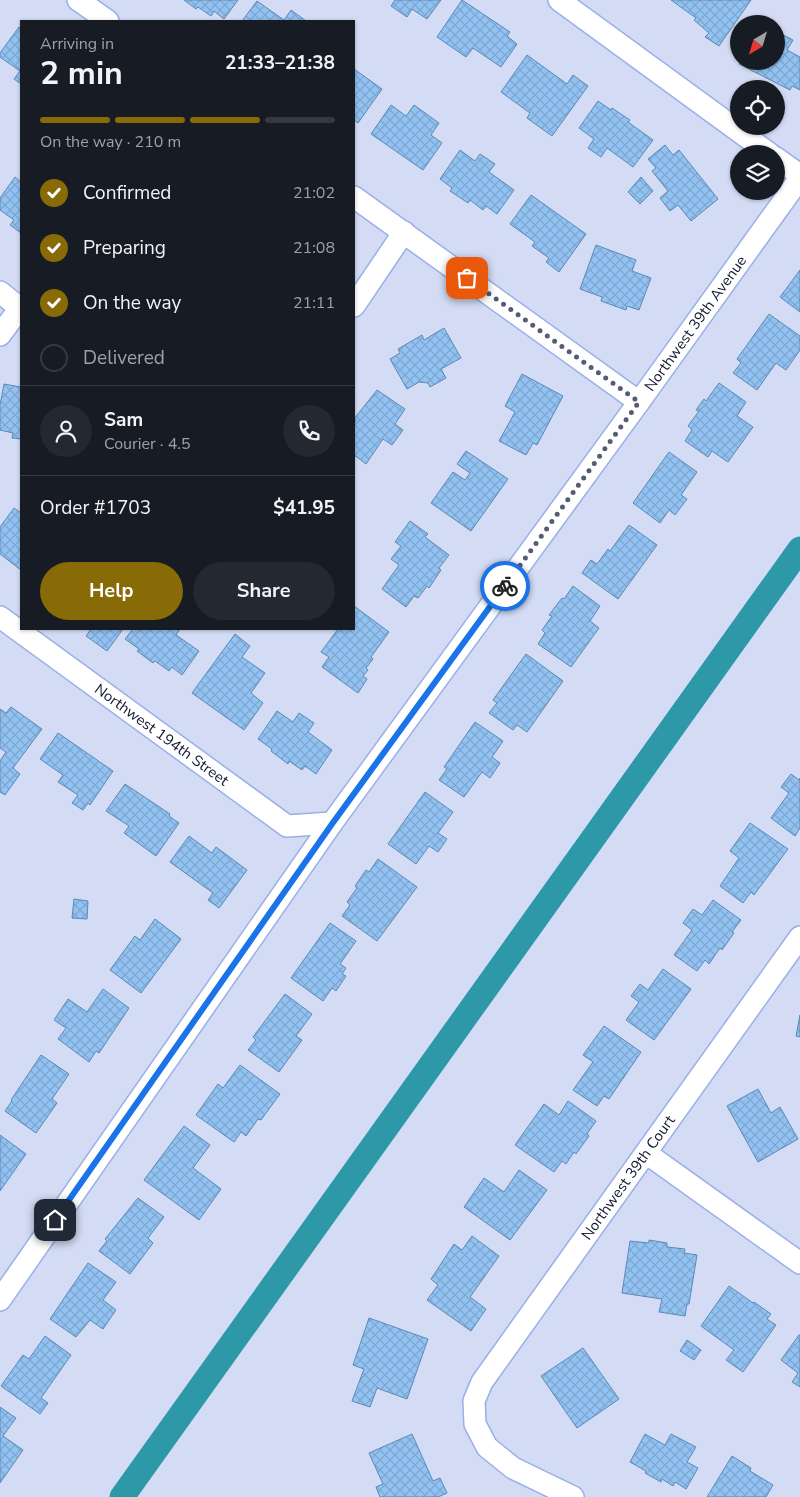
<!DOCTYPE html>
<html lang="en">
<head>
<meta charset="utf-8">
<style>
  :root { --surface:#171b24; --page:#242831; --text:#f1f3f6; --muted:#9ea1a6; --line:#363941; --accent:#886a07 }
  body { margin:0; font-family:"Nunito Sans",sans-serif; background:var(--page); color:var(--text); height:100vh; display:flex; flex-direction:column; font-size:19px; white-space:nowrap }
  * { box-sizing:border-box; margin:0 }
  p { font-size:16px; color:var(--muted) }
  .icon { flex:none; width:28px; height:28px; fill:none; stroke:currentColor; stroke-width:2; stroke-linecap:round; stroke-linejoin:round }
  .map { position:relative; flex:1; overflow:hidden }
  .sheet { position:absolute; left:20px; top:20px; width:335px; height:610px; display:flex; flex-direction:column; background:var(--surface); border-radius:0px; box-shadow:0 1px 4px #0004 }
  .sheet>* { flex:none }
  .needle { width:32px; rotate:218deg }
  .fabs { position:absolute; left:730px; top:15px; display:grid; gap:10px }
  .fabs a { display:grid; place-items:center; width:55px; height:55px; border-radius:50%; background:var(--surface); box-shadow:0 1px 4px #0004; font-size:25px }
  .pin { position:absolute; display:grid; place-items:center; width:42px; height:42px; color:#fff; margin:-21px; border-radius:10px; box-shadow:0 2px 8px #0006 }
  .courier { position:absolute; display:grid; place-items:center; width:50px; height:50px; margin:-25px; border:4px solid #1a73e8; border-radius:50%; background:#fff; color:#222; box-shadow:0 1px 6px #0007 }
  .overview em { font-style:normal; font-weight:700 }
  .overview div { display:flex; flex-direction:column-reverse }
  .overview { display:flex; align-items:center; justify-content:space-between; height:85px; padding:0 20px }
  h1 { font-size:32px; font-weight:700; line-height:38px }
  .bar { display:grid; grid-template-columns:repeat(4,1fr); gap:8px 5px; align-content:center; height:60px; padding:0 20px }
  .bar i { height:6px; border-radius:4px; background:var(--line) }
  .bar .on { background:var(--accent) }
  .bar p { grid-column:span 4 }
  .line { display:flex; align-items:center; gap:12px; padding:0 20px; border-top:1px solid var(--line) }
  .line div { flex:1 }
  .round { display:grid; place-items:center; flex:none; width:52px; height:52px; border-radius:26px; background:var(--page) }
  ol { padding:0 20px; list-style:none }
  li { display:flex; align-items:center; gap:15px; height:55px }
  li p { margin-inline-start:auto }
  li .icon { padding:5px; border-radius:50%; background:var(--accent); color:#fff; stroke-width:4 }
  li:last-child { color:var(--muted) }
  li i { width:28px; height:28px; border:2px solid var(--line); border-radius:50% }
  .button { display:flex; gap:10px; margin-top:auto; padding:10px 20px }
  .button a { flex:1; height:58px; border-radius:30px; background:var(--accent); color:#fff; font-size:20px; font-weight:700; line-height:58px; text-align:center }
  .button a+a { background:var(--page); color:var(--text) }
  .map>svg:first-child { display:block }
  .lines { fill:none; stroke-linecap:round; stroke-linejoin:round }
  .canal { stroke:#2d98a7; stroke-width:25 }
  .building { fill:url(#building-cross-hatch); stroke:#5b89b6 }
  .street-casing { stroke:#9aafe8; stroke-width:24 }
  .street { stroke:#fff; stroke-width:21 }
  .done { stroke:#565d73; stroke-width:5; stroke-dasharray:0 9 }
  .route { stroke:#1a73e8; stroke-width:6 }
  .labels { text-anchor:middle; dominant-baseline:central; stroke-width:4.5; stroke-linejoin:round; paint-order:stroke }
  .street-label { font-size:15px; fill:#12192e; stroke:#fdfdfd }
</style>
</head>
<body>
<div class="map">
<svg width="800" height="1497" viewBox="0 0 800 1497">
  <defs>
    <pattern id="building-cross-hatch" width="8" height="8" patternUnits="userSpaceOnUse" patternTransform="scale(1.25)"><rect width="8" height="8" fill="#92c2f2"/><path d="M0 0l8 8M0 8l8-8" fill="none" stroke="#7da6d0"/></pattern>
  </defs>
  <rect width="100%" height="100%" fill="#d3dcf4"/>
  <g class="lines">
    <polyline class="canal" points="122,1497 800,549"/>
  </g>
  <g class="building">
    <polygon points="184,0 238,0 224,19 214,11 211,16 198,7 196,9"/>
    <polygon points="395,0 441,0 427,19 412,9 407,17 391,6"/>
    <polygon points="462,0 510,32 507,36 517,44 501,67 473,48 466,57 437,37"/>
    <polygon points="671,0 751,0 719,46 705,37 709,33 694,20 696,18"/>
    <polygon points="257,1 284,20 291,10 306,21 242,21"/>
    <polygon points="19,27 21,29 21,84 14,79 20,71 0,57 0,53"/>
    <polygon points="776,31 793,40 787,50 800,57 800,90 792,86 790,90 739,64 741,61 776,61"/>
    <polygon points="527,55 567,84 573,75 588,86 552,136 527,118 530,113 501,92"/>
    <polygon points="354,69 382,89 358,123 354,120"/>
    <polygon points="598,101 611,110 612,108 630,120 628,122 653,140 633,167 607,148 601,157 588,148 594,139 579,128"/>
    <polygon points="391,105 406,116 414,105 439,123 431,135 442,143 423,170 371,134"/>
    <polygon points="665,145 673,155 679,150 718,199 691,221 678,205 670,211 660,198 668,191 652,171 656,168 648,159"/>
    <polygon points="460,150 475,161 480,154 495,164 489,172 514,190 497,214 486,206 483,210 470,200 468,203 450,191 452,188 440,179"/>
    <polygon points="15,177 21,182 21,233 10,225 14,220 0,210 0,198"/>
    <polygon points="641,177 653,191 640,204 628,192"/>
    <polygon points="531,195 586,234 559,272 546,262 549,258 532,246 535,242 510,224"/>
    <polygon points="596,245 636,260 632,271 651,278 639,310 627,306 626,310 601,301 602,297 580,289"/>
    <polygon points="800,270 800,312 780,297"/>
    <polygon points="769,314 800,336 800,350 786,370 776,363 757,390 733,373 741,363 737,359"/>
    <polygon points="444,328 461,358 441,369 446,378 430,387 428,383 419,382 407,389 390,359 400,353 398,349 422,335 424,340"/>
    <polygon points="522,374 563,396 537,445 533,443 526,455 499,441 515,412 505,406"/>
    <polygon points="21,381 21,439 12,438 13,433 0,430 0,405 4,384 20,387"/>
    <polygon points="719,383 746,402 737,416 753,427 728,462 712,451 708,457 685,441 692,430 688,426 699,411 696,410 704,399 706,401"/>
    <polygon points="377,390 405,409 395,424 403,430 392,445 383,439 366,464 354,455 354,423 356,420 354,419"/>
    <polygon points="466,451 508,479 471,531 431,503 453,472 465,480 470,473 457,464"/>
    <polygon points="669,452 697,472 681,495 687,499 675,515 669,510 660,523 633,503"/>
    <polygon points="14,508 21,513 21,570 0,554 0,527"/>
    <polygon points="410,521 428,534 425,537 449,555 439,568 441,570 429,588 427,586 418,598 414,596 406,607 382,589 399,565 391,559 401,546 395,542"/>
    <polygon points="629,525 657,545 618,599 582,573 591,560 597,564 608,549 610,551"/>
    <polygon points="573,586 600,606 590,621 599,628 571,667 538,644 545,633 542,630 552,616 549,615 562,598 564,599"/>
    <polygon points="354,606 389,632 371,657 373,659 366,668 368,670 363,676 367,679 358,693 322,667 329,657 321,652 338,629 354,629"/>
    <polygon points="91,629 123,629 107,651 86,636"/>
    <polygon points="133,629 180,629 176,635 199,651 182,675 172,667 169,671 155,661 153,663 137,651 139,649 125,639"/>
    <polygon points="235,634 250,646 242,657 265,673 251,693 263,703 244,730 192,693"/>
    <polygon points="526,654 563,681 527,732 517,725 513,730 489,713 497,703 493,700"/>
    <polygon points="11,707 42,729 13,768 20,774 5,795 0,792 0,761 6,752 0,748 0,709 6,713"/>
    <polygon points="277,711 293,722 299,713 314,723 308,732 332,750 316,774 305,766 302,770 289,761 288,764 271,751 272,749 258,739"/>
    <polygon points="475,722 503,741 492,757 500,763 490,778 482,772 464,797 439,780 447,769 444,767"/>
    <polygon points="58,733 113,771 90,805 88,803 83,810 72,803 78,795 58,782 63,775 40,759"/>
    <polygon points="791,774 799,780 800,778 800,828 795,836 771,818 789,793 781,787"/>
    <polygon points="125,784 170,814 169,816 179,823 156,856 124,833 129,826 106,811"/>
    <polygon points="425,792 453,812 438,833 447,839 438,852 429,846 416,864 388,844"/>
    <polygon points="750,823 788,849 754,895 751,892 743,903 720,886 739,858 730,851"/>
    <polygon points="189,836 212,853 216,847 247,870 219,908 208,900 213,893 170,862"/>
    <polygon points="378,859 417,887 377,941 342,916 350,905 347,902 357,888 355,886 366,870 369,872"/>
    <polygon points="74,899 88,901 87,919 72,918"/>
    <polygon points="713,900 741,920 732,932 734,933 722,950 720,948 709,964 705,960 697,971 674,955 692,930 683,923 693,909 702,915"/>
    <polygon points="155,919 181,939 141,993 110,970 135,936 140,940"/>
    <polygon points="330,923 356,941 340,964 346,968 342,974 346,976 336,991 332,988 323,1001 291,978"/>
    <polygon points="663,969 691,989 654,1040 626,1020 639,1002 631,996 640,984 648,990"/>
    <polygon points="103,989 129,1008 99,1053 96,1051 89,1062 58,1039 66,1028 54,1020 68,999 87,1012"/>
    <polygon points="285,994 312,1014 296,1036 302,1040 279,1072 248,1050 256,1040 253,1037"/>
    <polygon points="800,1015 800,1037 796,1036"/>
    <polygon points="604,1026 641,1052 609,1099 604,1096 597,1106 573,1090 593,1062 583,1055"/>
    <polygon points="41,1055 69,1074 52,1099 57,1103 36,1133 5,1111 12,1101 11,1100"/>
    <polygon points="240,1065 280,1094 261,1120 258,1119 246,1136 241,1132 234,1142 196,1115 218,1084 223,1088"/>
    <polygon points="758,1089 771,1113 780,1107 798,1139 758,1162 727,1106"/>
    <polygon points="568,1101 596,1121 587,1134 589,1136 576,1154 574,1152 566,1164 562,1161 554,1172 515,1145 544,1104 559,1115"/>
    <polygon points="184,1126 210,1145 193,1168 221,1189 199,1220 144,1180"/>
    <polygon points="0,1135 26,1154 0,1191"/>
    <polygon points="519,1170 547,1190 510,1240 464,1207 484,1178 504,1192"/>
    <polygon points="138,1198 164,1217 148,1238 153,1243 130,1274 99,1251 107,1241 105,1239"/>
    <polygon points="472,1236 499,1256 470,1297 486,1309 471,1331 427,1300 438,1285 431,1279 454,1244 462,1250"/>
    <polygon points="649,1240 667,1243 667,1247 685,1249 684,1253 697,1255 689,1304 687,1304 685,1316 659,1312 662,1299 622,1293 630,1241 649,1243"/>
    <polygon points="88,1263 116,1282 103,1300 116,1310 103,1329 90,1320 76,1337 50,1319"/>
    <polygon points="729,1286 753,1303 754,1302 771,1314 767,1319 776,1325 743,1372 726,1360 734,1350 701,1326"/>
    <polygon points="369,1318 428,1339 407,1399 377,1388 370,1407 352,1401 364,1369 353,1365"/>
    <polygon points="799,1335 800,1335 800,1387 792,1382 798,1373 781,1360"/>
    <polygon points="45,1336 71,1355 41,1398 48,1403 40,1414 1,1386 23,1355 29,1359"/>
    <polygon points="687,1340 701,1350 694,1360 680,1351"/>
    <polygon points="583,1348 619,1399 577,1428 541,1376"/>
    <polygon points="0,1407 16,1418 3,1436 23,1450 0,1483"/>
    <polygon points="412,1434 433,1481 440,1478 447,1493 438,1497 380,1497 376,1487 383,1484 369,1453"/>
    <polygon points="645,1434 665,1445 671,1434 696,1447 687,1462 698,1468 686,1489 675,1482 673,1486 662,1479 661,1482 645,1473 646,1471 630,1462"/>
    <polygon points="732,1456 751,1468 750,1471 773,1485 766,1497 707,1497"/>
  </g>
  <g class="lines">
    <defs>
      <g id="street">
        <polyline points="78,0 108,21"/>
        <polyline points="559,0 770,154"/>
        <polyline points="776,158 800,175"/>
        <polyline points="354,197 639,402"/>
        <polyline points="0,292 21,309"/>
        <polyline points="354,306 404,232"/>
        <polyline points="0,335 20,308"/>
        <path id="s1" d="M0 617 287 826 332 823"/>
        <polyline points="646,1153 800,1263"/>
        <path id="s2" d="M0 1300 332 823 639 402 800 178"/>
        <path id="s3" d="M573 1497 513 1468 487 1447 475 1424 474 1401 482 1382 800 937"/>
      </g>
    </defs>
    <use href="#street" class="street-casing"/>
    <use href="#street" class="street"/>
  </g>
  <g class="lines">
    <polyline class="done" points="467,278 639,402 505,586"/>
    <polyline class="route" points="55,1220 332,824 505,586"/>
  </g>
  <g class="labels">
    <g class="street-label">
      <text stroke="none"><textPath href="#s2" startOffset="1199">Northwest 39th Avenue</textPath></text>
      <text stroke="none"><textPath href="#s1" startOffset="200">Northwest 194th Street</textPath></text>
      <text stroke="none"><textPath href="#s3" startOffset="421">Northwest 39th Court</textPath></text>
    </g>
  </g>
</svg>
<div class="fabs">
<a><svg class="needle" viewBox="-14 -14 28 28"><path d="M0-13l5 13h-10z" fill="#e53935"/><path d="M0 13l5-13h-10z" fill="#9ea1a6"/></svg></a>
<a><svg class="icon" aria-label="locate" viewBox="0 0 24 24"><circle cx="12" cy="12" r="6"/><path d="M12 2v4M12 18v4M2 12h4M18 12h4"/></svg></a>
<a><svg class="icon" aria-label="layers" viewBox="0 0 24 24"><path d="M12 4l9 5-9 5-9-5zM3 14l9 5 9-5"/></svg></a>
</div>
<div class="pin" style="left:467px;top:278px;background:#ea580c"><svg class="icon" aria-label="bag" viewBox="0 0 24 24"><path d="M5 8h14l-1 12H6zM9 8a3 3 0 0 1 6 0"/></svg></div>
<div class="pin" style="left:55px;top:1220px;background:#1f2937"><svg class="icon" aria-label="home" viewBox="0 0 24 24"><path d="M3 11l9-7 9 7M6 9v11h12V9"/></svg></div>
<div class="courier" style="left:505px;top:586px"><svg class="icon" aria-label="bike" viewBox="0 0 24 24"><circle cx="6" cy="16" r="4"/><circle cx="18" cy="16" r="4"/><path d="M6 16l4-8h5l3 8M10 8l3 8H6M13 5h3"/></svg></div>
<section class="sheet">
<div class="overview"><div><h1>2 min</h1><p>Arriving in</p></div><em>21:33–21:38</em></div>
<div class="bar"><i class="on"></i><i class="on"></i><i class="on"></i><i></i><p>On the way · 210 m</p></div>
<ol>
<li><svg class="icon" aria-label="check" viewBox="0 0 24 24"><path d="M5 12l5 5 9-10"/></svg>Confirmed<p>21:02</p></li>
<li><svg class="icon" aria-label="check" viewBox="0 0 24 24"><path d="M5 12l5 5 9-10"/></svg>Preparing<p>21:08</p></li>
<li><svg class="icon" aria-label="check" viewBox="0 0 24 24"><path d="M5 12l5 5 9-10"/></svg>On the way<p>21:11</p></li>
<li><i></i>Delivered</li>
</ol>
<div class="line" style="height:90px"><a class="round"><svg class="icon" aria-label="person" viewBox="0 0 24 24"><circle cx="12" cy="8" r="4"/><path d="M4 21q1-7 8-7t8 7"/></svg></a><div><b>Sam</b><p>Courier · 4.5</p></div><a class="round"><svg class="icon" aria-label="phone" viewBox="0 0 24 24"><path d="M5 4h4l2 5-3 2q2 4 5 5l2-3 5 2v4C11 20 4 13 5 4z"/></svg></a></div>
<div class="line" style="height:65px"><div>Order #1703</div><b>$41.95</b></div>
<div class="button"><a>Help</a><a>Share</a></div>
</section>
</div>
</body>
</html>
